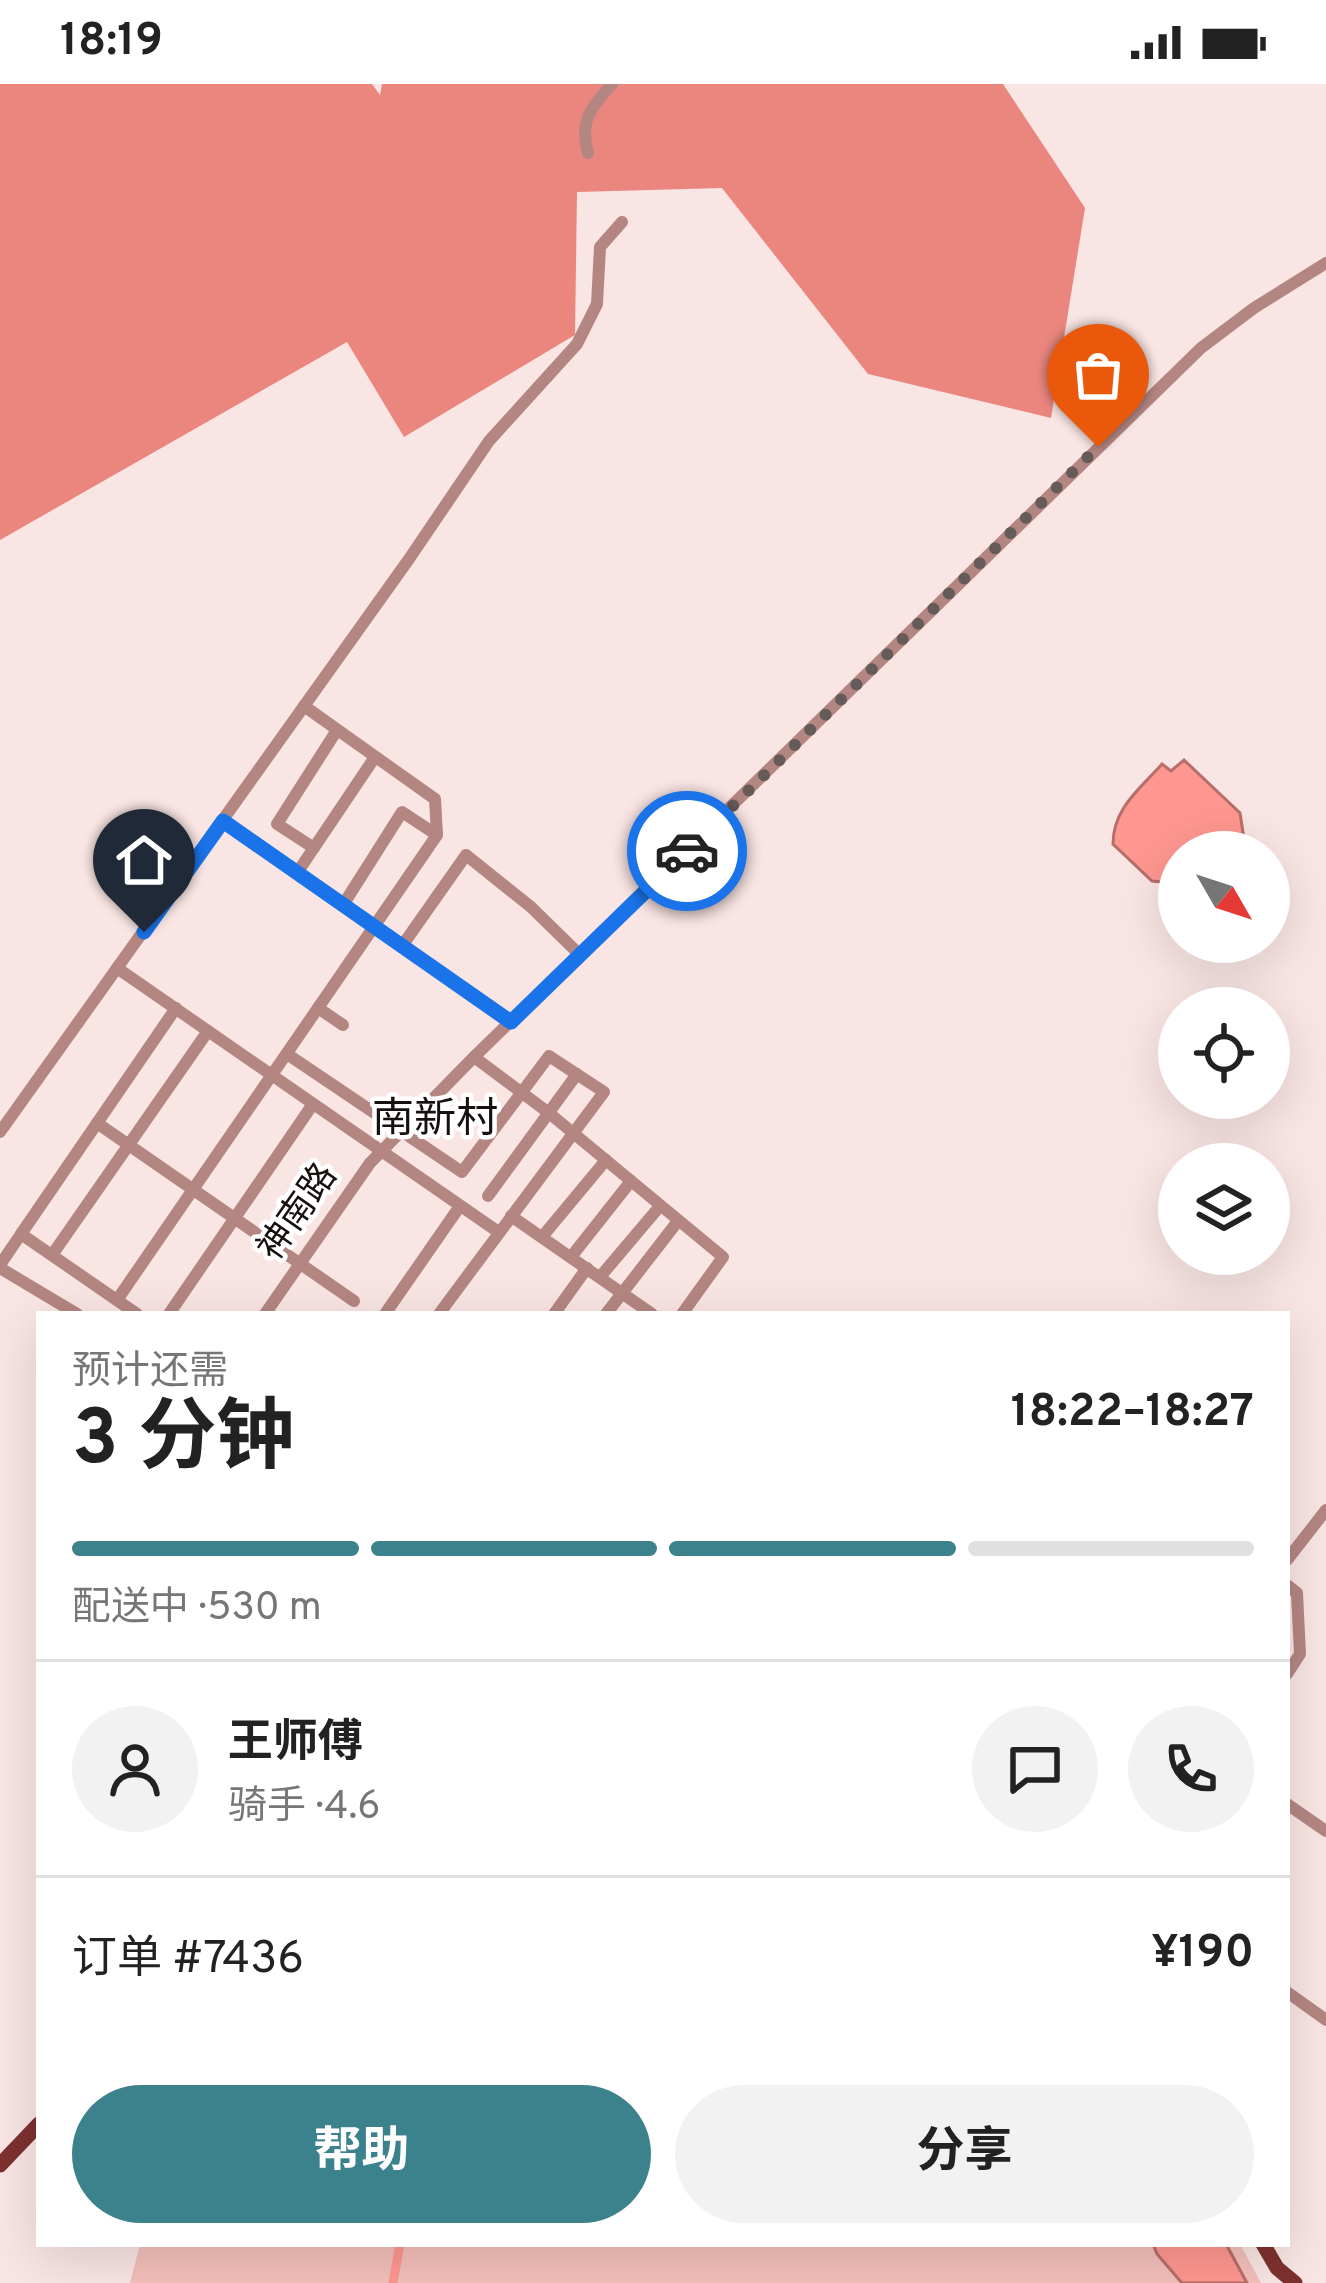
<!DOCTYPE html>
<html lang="zh">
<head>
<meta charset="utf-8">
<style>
  :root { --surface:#fff; --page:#f2f2f2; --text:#222; --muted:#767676; --line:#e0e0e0; --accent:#3b828c }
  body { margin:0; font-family:Overpass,"Noto Sans SC",sans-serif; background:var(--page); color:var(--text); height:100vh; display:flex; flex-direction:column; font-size:45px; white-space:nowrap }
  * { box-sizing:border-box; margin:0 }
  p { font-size:39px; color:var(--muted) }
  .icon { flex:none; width:66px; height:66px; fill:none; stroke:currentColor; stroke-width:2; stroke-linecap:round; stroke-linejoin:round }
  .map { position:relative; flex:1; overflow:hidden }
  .details { position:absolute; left:36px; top:1227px; width:1254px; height:936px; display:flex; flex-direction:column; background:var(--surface); border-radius:0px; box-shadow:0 12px 48px #0002 }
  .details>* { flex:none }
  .needle { width:78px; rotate:129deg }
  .buttons { position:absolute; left:1158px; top:747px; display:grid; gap:24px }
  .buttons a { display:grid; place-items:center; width:132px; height:132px; border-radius:50%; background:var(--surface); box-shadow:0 12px 48px #0002; font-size:60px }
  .pin { position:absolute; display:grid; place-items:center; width:102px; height:102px; color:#fff; margin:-123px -51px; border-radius:50% 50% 50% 0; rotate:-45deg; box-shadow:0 0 12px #0007 }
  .pin .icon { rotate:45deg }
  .courier { position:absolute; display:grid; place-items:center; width:120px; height:120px; margin:-60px; border:9px solid #1a73e8; border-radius:50%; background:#fff; color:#222; box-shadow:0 3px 15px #0007 }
  .overview em { font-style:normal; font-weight:700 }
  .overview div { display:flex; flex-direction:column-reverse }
  .overview { display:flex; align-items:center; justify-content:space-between; height:204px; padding:0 36px }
  h1 { font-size:78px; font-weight:700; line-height:90px }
  .bar { display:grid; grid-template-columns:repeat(4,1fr); gap:18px 12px; align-content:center; height:144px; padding:0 36px }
  .bar i { height:15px; border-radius:9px; background:var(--line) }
  .bar .on { background:var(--accent) }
  .bar p { grid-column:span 4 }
  .line { display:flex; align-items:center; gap:30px; padding:0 36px; border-top:3px solid var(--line) }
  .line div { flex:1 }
  .round { display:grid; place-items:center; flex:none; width:126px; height:126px; border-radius:63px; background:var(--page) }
  .primary-button { display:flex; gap:24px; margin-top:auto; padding:24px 36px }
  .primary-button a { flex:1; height:138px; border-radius:72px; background:var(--accent); color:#fff; font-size:48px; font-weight:700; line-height:138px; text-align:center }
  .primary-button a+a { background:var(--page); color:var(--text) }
  .status { display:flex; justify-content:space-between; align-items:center; height:84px; padding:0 60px; background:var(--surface); direction:ltr }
  .status svg { height:33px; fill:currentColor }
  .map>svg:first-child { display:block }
  .green { fill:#f4bfba }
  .forest { fill:#eb867f }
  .water { fill:#fe9790; stroke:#b86e69; stroke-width:3 }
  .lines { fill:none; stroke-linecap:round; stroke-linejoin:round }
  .canal { stroke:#fe9790; stroke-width:9 }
  .minor { stroke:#b48682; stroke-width:12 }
  .major { stroke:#7d312f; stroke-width:15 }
  .done { stroke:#655b59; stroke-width:12; stroke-dasharray:0 21.6 }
  .route { stroke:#1a73e8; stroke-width:15 }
  .labels { text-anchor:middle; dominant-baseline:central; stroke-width:9; stroke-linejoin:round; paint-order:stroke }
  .street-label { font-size:36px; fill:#16100f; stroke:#fff }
  .quarter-label { font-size:42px; fill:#16100f; stroke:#fff }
</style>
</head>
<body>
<div class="status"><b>18:19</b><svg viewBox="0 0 49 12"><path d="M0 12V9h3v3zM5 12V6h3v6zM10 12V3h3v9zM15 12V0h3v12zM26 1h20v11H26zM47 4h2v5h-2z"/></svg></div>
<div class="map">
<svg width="1326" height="2199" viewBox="0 0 1326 2199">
  <rect width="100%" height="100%" fill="#f9e5e3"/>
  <polygon class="green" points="140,2160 1240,2160 1261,2199 130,2199"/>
  <polygon class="forest" points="0,0 372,0 380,11 382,0 1003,0 1085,124 1051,334 868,290 722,104 577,108 575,251 404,353 347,258 0,456"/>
  <g class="water">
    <path d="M1184 676 1240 729 1244 755 1237 768H1179V816L1171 799 1152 797 1113 760C1113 724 1140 705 1162 680L1171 687Z"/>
    <polygon points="1153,2160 1226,2160 1247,2199 1182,2199 1157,2170"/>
  </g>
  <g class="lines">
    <polyline class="canal" points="393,2199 400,2160"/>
    <g class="minor">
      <path d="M588 69C579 38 591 23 612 0"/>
      <polyline points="223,737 511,938"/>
      <polyline points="314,764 277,740 337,646"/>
      <polyline points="297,789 375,673"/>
      <polyline points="343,821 402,728 437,751"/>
      <polyline points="402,862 466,771 531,823 580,871"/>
      <polyline points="117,884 497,1147"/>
      <polyline points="318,924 343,941"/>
      <polyline points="287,970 462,1088 549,972 604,1008 439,1230"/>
      <polyline points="474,973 549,1029 723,1173 682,1230"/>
      <polyline points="97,1039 354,1217"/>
      <polyline points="0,1048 409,475 489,357 577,260 597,220 600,163 622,138"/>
      <polyline points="488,1112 577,990"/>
      <polyline points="511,1132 652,1230"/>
      <polyline points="542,1153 606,1076"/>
      <polyline points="52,1171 208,947"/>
      <polyline points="571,1173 631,1097"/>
      <polyline points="0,1181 21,1150"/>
      <polyline points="0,1184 77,1230"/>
      <polyline points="600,1193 660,1122"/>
      <polyline points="117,1216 437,751 435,715 304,622"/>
      <polyline points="137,1230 21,1150 176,924"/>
      <polyline points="169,1230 313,1020"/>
      <polyline points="265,1230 370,1079 474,973 1201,264 1254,224 1326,179"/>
      <polyline points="385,1230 460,1122"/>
      <polyline points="554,1230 587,1184"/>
      <polyline points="606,1230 678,1137"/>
      <polyline points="1287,1476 1326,1426"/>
      <polyline points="1287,1501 1297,1509 1300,1570 1287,1590"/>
      <polyline points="1287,1720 1326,1747"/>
      <polyline points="1287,1908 1326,1936"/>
    </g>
    <g class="major">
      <polyline points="0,2081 39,2040"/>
      <polyline points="1263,2160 1277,2184 1295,2199"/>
    </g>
  </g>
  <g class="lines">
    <polyline class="done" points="687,767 1098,363"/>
    <polyline class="route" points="144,848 223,737 511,938 687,767"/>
  </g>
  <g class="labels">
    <g class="street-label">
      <text transform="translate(299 1129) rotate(-55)">神南路</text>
    </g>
    <g class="quarter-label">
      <text x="435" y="1037">南新村</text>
    </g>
  </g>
</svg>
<div class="buttons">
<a><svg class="needle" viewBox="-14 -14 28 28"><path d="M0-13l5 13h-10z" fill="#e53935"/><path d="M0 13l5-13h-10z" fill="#767676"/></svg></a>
<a><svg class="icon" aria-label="locate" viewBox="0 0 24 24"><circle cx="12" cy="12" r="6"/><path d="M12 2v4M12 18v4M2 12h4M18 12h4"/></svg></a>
<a><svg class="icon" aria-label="layers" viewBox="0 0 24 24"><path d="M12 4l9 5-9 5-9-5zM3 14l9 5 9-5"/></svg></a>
</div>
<div class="pin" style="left:1098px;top:363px;background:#ea580c"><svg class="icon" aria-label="bag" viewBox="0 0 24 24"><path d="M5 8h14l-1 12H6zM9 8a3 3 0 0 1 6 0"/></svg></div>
<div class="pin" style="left:144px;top:848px;background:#1f2937"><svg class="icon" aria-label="home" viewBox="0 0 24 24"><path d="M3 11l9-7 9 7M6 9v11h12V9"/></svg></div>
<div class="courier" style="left:687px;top:767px"><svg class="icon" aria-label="car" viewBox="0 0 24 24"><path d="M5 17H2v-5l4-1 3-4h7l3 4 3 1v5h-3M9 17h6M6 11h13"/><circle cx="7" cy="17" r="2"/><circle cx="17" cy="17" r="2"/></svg></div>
<section class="details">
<div class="overview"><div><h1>3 分钟</h1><p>预计还需</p></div><em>18:22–18:27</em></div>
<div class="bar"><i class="on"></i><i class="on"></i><i class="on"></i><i></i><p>配送中 · 530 m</p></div>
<div class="line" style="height:216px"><a class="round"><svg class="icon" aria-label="person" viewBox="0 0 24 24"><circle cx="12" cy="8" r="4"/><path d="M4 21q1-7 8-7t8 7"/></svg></a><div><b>王师傅</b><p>骑手 · 4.6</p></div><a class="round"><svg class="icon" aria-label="chat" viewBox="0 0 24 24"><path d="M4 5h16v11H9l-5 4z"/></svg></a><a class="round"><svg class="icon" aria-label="phone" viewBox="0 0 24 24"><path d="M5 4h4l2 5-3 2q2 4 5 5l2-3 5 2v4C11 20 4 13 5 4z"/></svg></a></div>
<div class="line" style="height:156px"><div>订单 #7436</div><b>¥190</b></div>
<div class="primary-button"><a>帮助</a><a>分享</a></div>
</section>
</div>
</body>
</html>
